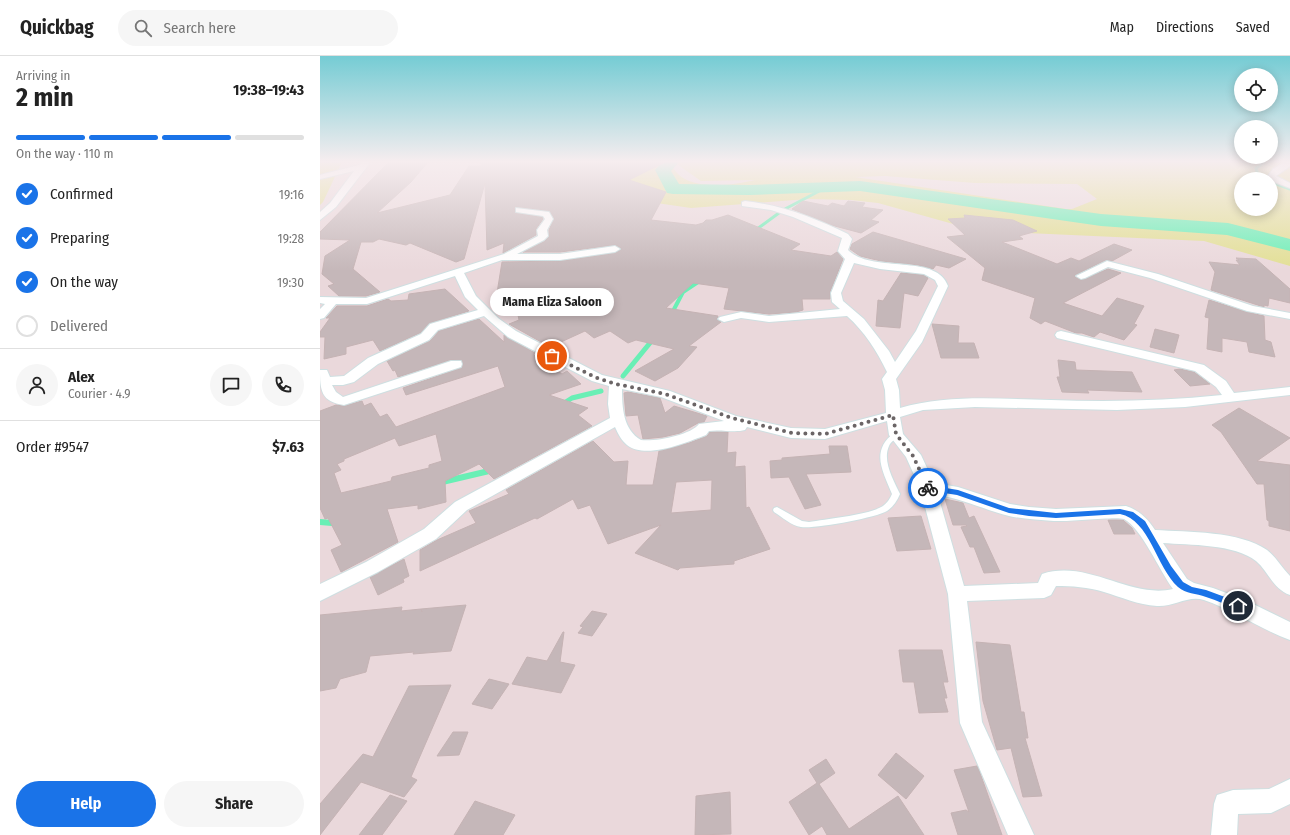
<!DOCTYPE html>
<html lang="en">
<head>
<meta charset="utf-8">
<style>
  :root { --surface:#fff; --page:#f6f6f6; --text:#222; --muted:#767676; --line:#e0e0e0; --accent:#1a73e8 }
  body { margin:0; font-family:"Fira Sans Condensed",sans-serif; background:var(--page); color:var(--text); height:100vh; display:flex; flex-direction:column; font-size:15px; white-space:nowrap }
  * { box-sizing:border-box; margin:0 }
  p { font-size:13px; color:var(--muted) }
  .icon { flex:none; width:22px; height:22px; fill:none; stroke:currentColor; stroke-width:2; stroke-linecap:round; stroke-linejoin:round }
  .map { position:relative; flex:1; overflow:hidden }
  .side { display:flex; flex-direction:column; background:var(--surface); width:320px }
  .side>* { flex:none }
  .tools { position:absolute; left:914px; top:12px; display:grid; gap:8px }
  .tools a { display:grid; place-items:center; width:44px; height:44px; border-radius:50%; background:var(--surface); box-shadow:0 2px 10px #0003; font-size:20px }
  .pin { position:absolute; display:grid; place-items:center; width:34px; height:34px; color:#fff; margin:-17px; border:2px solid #fff; border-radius:50%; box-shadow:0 1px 4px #0007 }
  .courier { position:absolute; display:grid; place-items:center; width:40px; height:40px; margin:-20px; border:3px solid #1a73e8; border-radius:50%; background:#fff; color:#222; box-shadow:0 1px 5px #0007 }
  .bubble { position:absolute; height:28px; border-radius:14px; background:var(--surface); box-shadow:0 2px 10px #0003; font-size:13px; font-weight:700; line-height:28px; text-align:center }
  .overview em { font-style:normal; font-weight:700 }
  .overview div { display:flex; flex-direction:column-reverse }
  .overview { display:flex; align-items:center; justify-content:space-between; height:68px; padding:0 16px }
  h1 { font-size:26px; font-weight:700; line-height:30px }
  .bar { display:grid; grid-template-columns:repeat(4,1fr); gap:6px 4px; align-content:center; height:48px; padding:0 16px }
  .bar i { height:5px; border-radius:3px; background:var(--line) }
  .bar .selected { background:var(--accent) }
  .bar p { grid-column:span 4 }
  .line { display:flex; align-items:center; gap:10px; padding:0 16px; border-top:1px solid var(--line) }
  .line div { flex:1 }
  .round { display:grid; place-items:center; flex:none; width:42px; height:42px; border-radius:21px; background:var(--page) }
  ol { padding:0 16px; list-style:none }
  li { display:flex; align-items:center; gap:12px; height:44px }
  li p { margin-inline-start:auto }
  li .icon { padding:4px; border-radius:50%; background:var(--accent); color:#fff; stroke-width:4 }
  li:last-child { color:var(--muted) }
  li i { width:22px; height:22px; border:2px solid var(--line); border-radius:50% }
  .button { display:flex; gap:8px; margin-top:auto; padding:8px 16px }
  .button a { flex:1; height:46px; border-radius:24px; background:var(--accent); color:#fff; font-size:16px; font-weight:700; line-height:46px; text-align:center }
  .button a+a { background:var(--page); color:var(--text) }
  header { display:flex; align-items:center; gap:24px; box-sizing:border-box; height:56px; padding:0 20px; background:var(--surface); border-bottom:1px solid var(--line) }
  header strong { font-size:19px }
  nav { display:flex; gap:22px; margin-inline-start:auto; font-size:14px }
  .search { width:280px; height:36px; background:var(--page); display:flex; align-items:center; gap:10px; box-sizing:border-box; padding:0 14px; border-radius:22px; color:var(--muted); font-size:15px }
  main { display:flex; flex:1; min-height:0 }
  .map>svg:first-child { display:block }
  .green { fill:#e2df94; fill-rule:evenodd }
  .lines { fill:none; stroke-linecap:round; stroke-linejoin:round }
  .stream-far3 { stroke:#69efb5; stroke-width:3 }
  .stream-far2 { stroke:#69efb5; stroke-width:4 }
  .stream-far1 { stroke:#69efb5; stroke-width:5 }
  .stream { stroke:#69efb5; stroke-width:6 }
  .river { fill:#69efb5; fill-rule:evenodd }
  .building { fill:#c5b7b9; stroke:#c5b3b4; fill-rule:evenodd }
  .service-casing { stroke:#cedfe1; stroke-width:2 }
  .minor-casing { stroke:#cedfe1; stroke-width:2 }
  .service { fill:#fff; fill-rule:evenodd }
  .minor { fill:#fff; fill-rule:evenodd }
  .route { fill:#1a73e8 }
  .done { stroke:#6b6566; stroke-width:4; stroke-dasharray:0 7.2 }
</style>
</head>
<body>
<header>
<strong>Quickbag</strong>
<div class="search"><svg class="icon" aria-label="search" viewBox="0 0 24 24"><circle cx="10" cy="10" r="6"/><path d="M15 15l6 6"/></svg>Search here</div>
<nav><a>Map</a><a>Directions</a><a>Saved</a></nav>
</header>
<main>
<section class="side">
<div class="overview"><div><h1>2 min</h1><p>Arriving in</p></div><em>19:38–19:43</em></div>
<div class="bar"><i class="selected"></i><i class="selected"></i><i class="selected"></i><i></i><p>On the way · 110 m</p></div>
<ol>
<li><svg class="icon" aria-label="check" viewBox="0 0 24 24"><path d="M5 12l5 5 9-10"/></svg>Confirmed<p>19:16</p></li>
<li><svg class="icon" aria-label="check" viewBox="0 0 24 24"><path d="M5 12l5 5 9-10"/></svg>Preparing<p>19:28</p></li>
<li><svg class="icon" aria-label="check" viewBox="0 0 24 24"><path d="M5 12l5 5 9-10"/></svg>On the way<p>19:30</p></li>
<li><i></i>Delivered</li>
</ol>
<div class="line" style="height:72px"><a class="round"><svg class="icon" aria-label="person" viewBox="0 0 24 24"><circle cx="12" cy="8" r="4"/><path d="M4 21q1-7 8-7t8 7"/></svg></a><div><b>Alex</b><p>Courier · 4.9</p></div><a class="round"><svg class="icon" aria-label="chat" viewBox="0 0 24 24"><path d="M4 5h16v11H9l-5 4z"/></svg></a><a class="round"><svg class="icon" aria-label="phone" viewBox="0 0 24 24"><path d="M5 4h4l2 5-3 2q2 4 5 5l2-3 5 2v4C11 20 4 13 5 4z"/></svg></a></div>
<div class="line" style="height:52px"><div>Order #9547</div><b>$7.63</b></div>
<div class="button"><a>Help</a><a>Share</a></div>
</section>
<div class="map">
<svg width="970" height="779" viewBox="0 0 970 779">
  <rect width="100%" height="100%" fill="#ead8db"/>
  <g class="green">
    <polygon points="22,106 3,146 0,149 0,107"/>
    <path d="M305 106H350C352 109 354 114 357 117 374 135 414 129 435 124L381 125 354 106H970V210L884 185 687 176 644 171 558 147 531 144 488 143 371 152 316 144 298 114ZM565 120 655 127 757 128 777 143 752 153H746L535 121ZM921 123H951V153H921Z"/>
  </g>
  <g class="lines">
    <g class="stream-far3">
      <polyline points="945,106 936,112 938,119 946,123"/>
      <polyline points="951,126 970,133"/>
      <polyline points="433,176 463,154 507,131"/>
    </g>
    <polyline class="stream-far2" points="351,259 363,236 381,224"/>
    <g class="stream-far1">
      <polyline points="303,320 334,282"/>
      <polyline points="241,349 252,342 281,335"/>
    </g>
    <g class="stream">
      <polyline points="118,427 169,415 169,410"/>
      <polyline points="0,466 12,467 17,465"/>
    </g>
    <polygon class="river" points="342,106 359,106 351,115 359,128 429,129 540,125 781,158 908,167 970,183 970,195 907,179 781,170 540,135 429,139 353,138 347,137 335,114"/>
  </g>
  <g class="building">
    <polygon points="69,106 108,106 91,126 57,157 130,139 149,110 161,110 161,106 345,106 309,124 346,136 331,164 376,169 383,167 386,164 392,164 408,159 480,188 471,194 511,200 517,196 523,203 510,236 510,243 482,243 483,254 476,256 449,258 404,253 409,232 373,227 346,252 398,260 397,263 401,266 369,290 377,291 358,312 335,325 315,315 354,293 316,284 308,287 290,275 274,282 265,275 230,291 189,268 199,264 194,239 182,241 182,236 177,237 182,206 240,205 295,197 301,192 295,189 240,196 203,196 225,185 229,181 229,174 234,162 229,155 196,151 194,152 196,157 222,161 223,163 216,173 216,179 183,197 184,187 167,194 165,127 144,203 136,206 90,187 86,189 59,183 53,186 41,186 33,213 60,236 46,240 19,240 8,230 14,228 2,218 5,200 30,184 0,183 0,176"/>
    <polygon points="483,145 508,150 512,147 524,150 528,145 545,147 542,151 563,154 551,164 559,166 541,177 511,169 472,153"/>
    <polygon points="644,159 693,164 717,175 699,180 703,183 682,186 737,208 751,202 759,205 794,188 812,194 792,205 786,204 755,219 755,221 761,224 788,213 801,217 743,247 782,260 797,242 824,250 814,268 817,269 804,284 780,276 774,281 762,277 756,277 725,265 721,268 710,262 715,242 662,224 665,212 627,181 645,179 628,163 645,162"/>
    <polygon points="553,176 646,203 629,212 616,209 613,213 598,209 561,205 540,200 530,193 532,188"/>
    <polygon points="916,202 936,203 970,233 970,247 949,242 948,250 944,249 944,251 891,234 895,216 889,206 920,209 916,204 919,204"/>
    <polygon points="581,217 604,219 608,222 598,240 584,237 580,272 556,270 558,244 563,245"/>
    <polygon points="125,233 149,255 110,267 100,277 60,295 53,284 26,291 26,298 4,303 5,281 0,281 0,276 10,262 6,262 17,250 47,250 68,243 71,245 88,244 89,238"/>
    <polygon points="889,244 927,256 944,260 945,284 951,286 955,301 929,296 927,286 902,282 902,296 887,293 889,262 885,261"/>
    <path d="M159 263 184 286V279L215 297 213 298 242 318 247 315 261 328 229 339 268 352 258 359 272 370 174 423 159 408 125 425 126 446 98 453V449L67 453 78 486 21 516 11 494 22 489 8 462 5 463 0 452V355L16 349 24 350 42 345 44 350 51 347 60 361 67 358 76 371 185 331 178 310 86 339 83 332 141 312 143 308 142 305 131 304 78 321 75 314 73 315 67 305 110 285 119 275ZM116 378 122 405 109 409V412L72 421 71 425 21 437 14 417 21 414 17 408 24 405V403L75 382 79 390Z"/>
    <polygon points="612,268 639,270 638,287 654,287 659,302 621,302"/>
    <polygon points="835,273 859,279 854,297 830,291"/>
    <polygon points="738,304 755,306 756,314 812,316 822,336 767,334 769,337 742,336 737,321 740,321"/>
    <polygon points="860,313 874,316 890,328 870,330 854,314"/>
    <polygon points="308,336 340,342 345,357 354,350 387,360 384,366 378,367 360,377 343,381 323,383 318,359 306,360 304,337"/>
    <polygon points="919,352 970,382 937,405 970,409 970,475 949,470 949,465 947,464 944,428 937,428 901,376 892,369"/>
    <path d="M390 376H408L407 397 416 396 415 411 425 410 426 452 429 451 450 493 414 505V508L360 512 358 514 315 497 341 469 288 488 270 449 258 453 253 443 217 463 215 462 100 515V494L117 484 156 467 149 455 189 438 186 434 273 385 294 406 308 405 306 429H333L339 395 369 387 387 380ZM392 424 391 454 351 457 356 426Z"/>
    <polygon points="509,390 527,390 531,416 486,418 501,449 485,453 469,421 451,422 450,405 462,404 462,402 510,398"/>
    <polygon points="625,443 643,447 649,462 654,460 680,516 664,517 654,491 650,491 641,471 647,470 646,469 633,469"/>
    <polygon points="601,460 611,493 577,495 568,462"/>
    <polygon points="788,464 803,464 812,472 815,478 794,478"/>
    <polygon points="84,503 89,520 83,523 84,526 58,539 50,521"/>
    <polygon points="146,549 131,595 93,598 94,596 50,600 46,616 20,623 16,632 0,635 0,559 82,551 81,555 101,553 102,556 101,553"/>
    <polygon points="272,555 287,558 272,580 258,577 263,571 260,570"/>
    <polygon points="243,576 244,576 240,606 255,609 241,637 192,628 207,601 227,605"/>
    <polygon points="656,586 690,589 701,656 704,656 708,682 705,682 722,740 703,741 691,692 677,694 663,645"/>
    <polygon points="579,594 622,594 628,626 623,626 627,642 624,642 628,656 599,657 594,626 583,626"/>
    <polygon points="169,623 189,628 172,653 152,648"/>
    <polygon points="131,629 91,721 97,724 84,741 41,726 0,779 0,748 43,698 53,701 89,630"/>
    <polygon points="133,676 148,676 139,699 117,700"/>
    <polygon points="576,697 604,720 586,743 558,719"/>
    <polygon points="506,703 515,717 499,728 529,773 578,740 604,779 507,779 502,770 489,779 469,746 497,727 489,714"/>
    <polygon points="657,710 659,714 682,779 638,779 631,757 646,754 649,756 634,714"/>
    <polygon points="410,736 411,778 375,779 376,740"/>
    <polygon points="70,739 87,745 62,779 39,779"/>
    <polygon points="155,745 195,759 183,779 134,779"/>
  </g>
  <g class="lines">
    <defs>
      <path id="service" d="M574 377H576L579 379C576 383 571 385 569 390 562 405 574 425 580 438 577 445 573 451 567 455 555 462 495 473 481 471 472 470 462 461 454 456L453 454 454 452 457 451 482 465 489 466C507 463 549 459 563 450 567 447 570 443 572 438 563 416 550 395 574 377Z"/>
      <g id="minor">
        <polygon points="41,106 49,106 49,108 16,151 0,164 0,156 10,147 34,115 0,123 0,119 39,109"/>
        <polygon points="966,106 970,106 970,110 956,120 970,127 970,132 954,126 948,120 953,113"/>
        <path d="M425 145C462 149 495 162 528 178L532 183 528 194C552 218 617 197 628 230L602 286 576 323 579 334 580 352C628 338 681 343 731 344 788 346 845 345 902 339L896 331 875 315 737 282 735 279 737 276 741 275 884 309 906 325 914 337 970 331V339L865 351 797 354 655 351 603 354 580 361 583 378 601 399 614 427 638 431 690 448 709 451 736 453 806 450C819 454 828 463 835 474 868 476 920 475 947 494 956 501 962 512 970 520V539C953 533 948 515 936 505 915 488 869 489 843 487L867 523 874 527 893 532 925 544 970 566V584C940 573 914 554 884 544 868 539 854 551 837 550 818 549 801 541 784 536 768 531 752 530 736 530L731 539 724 542 647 545 662 666 714 779H688L640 667 628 538 600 432 586 401 569 379 567 365 505 383 471 382 427 371 425 374C414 377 401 373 389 375L386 379C367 386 326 404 307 389 302 385 298 378 295 371L147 454 116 483 58 516 0 545V528L46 506 104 473 135 446 290 362 288 348 289 330 272 325 188 281 164 260 118 274 109 284 58 308 34 326 23 329H12L16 336 23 341 131 305H141L142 308 141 311 24 349C1 346 0 334 0 314H7L10 321 24 320 48 302 101 278 110 268 158 254 145 241 135 220 47 248H16L4 262 0 263V253L5 248 0 247V241L46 242 184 198 218 180 217 174 225 163 223 160 196 156V152L229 156 233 163 227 174 228 180 224 184 197 198H240L295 190 300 193 295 196 240 204H182L144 217 156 240 178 262 196 275 282 319 350 335 416 360 471 372 505 373 566 357 565 334 562 323 567 316C557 295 544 275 527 260L449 266 421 262 404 266 398 263 400 261 421 256 449 260 520 253 512 246 511 237 525 203 518 195 522 182 473 161 451 154 422 150V146ZM534 207 560 213 604 218 615 224 618 230 596 275 575 306 569 295 544 263 523 245 521 237ZM302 333 341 341 404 365 379 368C371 379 335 386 321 384 303 374 302 351 302 333ZM618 439C643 443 665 454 689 460 703 463 719 464 734 465 747 466 797 460 804 463 822 473 839 514 853 533 810 543 768 503 722 518L718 527 644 530Z"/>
        <polygon points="787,205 838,218 933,250 970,257 970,263 927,255 830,222 788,211 765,222 761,223 756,220"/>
        <polygon points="970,723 970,748 951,757 918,758 917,779 891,779 894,748 897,739 913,734 949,733"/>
      </g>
    </defs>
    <use href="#service" class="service-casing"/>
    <use href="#minor" class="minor-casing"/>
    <use href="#service" class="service"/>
    <use href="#minor" class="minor"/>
  </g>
  <linearGradient id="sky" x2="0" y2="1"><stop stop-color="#75ccd4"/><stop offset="0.49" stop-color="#f6edef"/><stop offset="1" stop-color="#f6edef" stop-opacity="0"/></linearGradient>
  <rect width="970" height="215" fill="url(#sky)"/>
  <path class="route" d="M608 429 638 434 689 452 709 454 736 457 800 453 813 456 825 465 851 510 863 526 872 531 886 534 921 547 922 550 918 553C907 550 897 544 886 541 876 537 866 538 858 531 836 511 830 464 800 458L736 462 709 460 689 457 637 439 605 434 604 432Z"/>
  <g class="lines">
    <polyline class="done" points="232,300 277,322 296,328 345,338 412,362 472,377 505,378 573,359 576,378 593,400 608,432"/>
  </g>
</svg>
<div class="tools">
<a><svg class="icon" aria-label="locate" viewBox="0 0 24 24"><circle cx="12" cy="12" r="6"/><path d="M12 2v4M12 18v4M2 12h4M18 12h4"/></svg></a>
<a>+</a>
<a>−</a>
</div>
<div class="pin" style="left:232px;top:300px;background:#ea580c"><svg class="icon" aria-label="bag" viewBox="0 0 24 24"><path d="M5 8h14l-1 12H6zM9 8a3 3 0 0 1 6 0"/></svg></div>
<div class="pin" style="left:918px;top:550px;background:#1f2937"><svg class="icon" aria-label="home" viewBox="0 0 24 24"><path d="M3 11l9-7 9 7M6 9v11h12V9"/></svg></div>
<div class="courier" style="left:608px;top:432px"><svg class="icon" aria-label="bike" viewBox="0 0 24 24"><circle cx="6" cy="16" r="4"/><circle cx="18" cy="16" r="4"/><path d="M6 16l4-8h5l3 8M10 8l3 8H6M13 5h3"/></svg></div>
<div class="bubble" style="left:170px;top:232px;width:124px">Mama Eliza Saloon</div>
</div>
</main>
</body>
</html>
